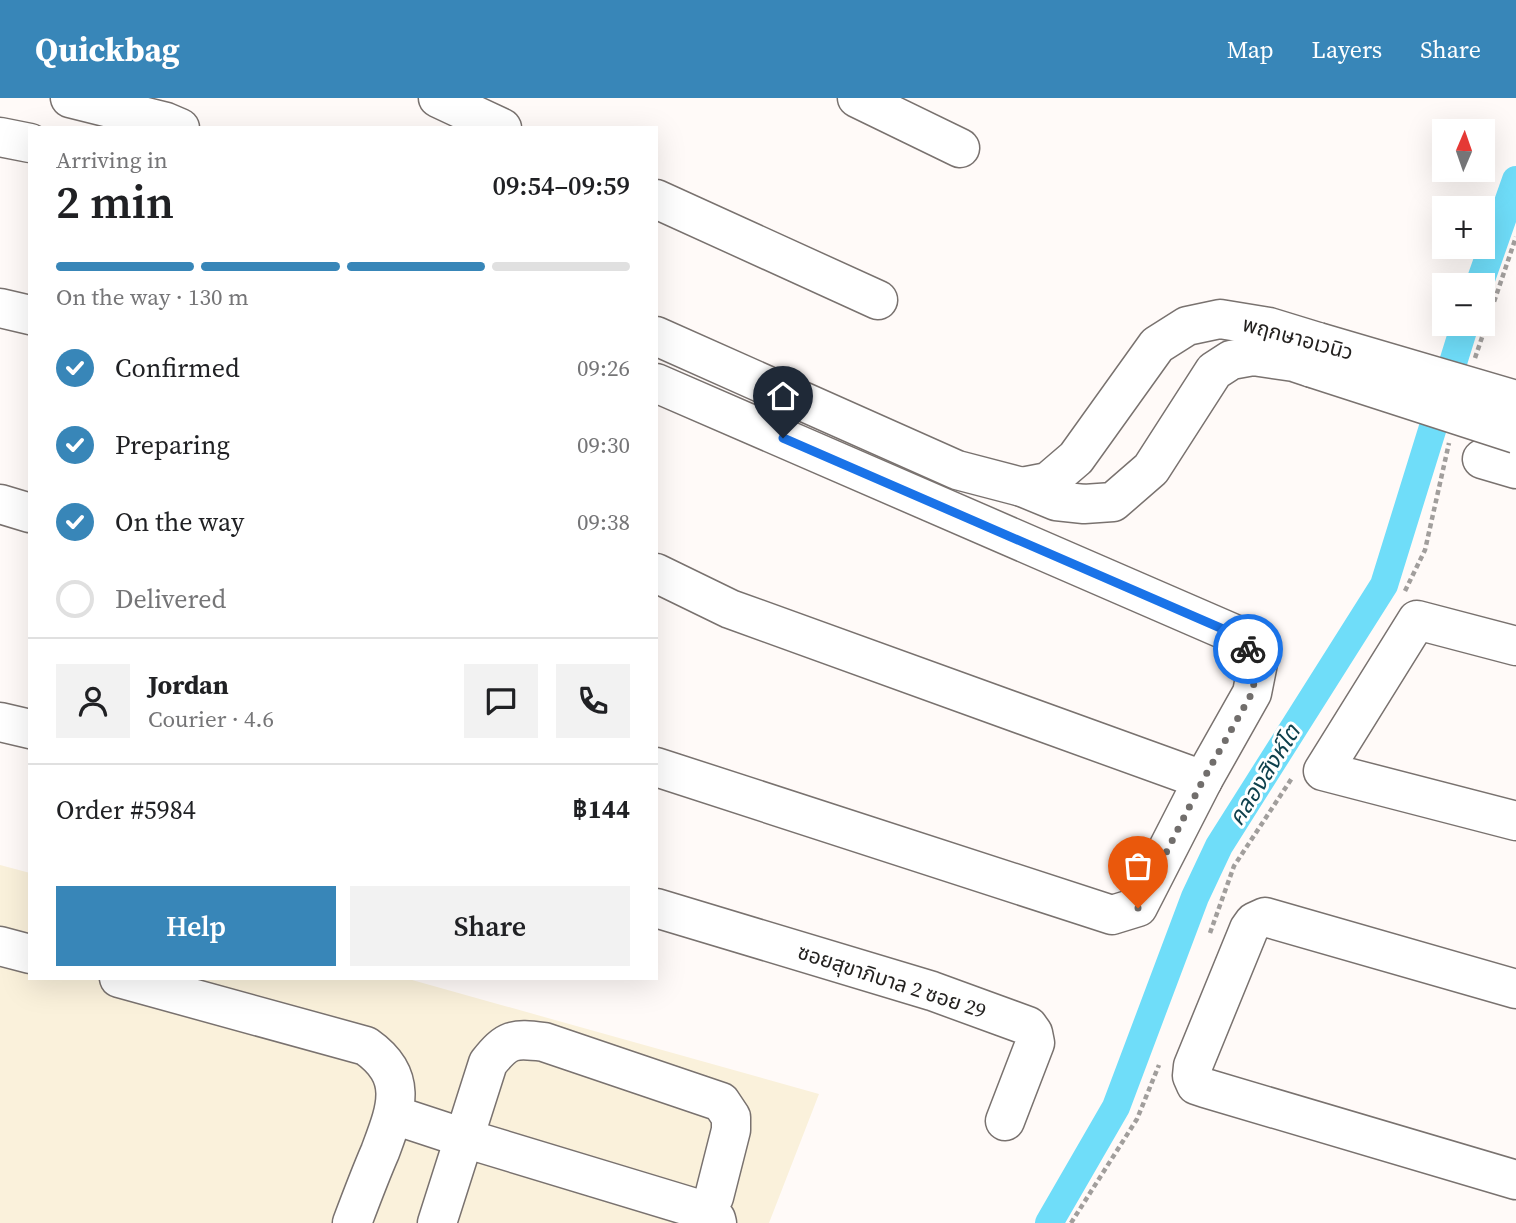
<!DOCTYPE html>
<html lang="en">
<head>
<meta charset="utf-8">
<style>
  :root { --surface:#fff; --page:#f2f2f2; --text:#202124; --muted:#757577; --line:#e0e0e0; --accent:#3886b8 }
  body { margin:0; font-family:"Source Serif 4","Noto Sans Thai",serif; background:var(--page); color:var(--text); height:100vh; display:flex; flex-direction:column; font-size:26px; white-space:nowrap }
  * { box-sizing:border-box; margin:0 }
  p { font-size:23px; color:var(--muted) }
  .icon { flex:none; width:38px; height:38px; fill:none; stroke:currentColor; stroke-width:2; stroke-linecap:round; stroke-linejoin:round }
  .map { position:relative; flex:1; overflow:hidden }
  .side { position:absolute; left:28px; top:28px; width:630px; height:854px; display:flex; flex-direction:column; background:var(--surface); border-radius:0px; box-shadow:0 7px 28px #0002 }
  .side>* { flex:none }
  .needle { width:46px; rotate:2deg }
  .controls { position:absolute; left:1432px; top:21px; display:grid; gap:14px }
  .controls a { display:grid; place-items:center; width:63px; height:63px; border-radius:0px; background:var(--surface); box-shadow:0 7px 28px #0002; font-size:35px }
  .pin { position:absolute; display:grid; place-items:center; width:60px; height:60px; color:#fff; margin:-72px -30px; border-radius:50% 50% 50% 0; rotate:-45deg; box-shadow:0 0 7px #0007 }
  .pin .icon { rotate:45deg }
  .courier { position:absolute; display:grid; place-items:center; width:70px; height:70px; margin:-35px; border:5px solid #1a73e8; border-radius:50%; background:#fff; color:#222; box-shadow:0 2px 9px #0007 }
  .headline em { font-style:normal; font-weight:600 }
  .headline div { display:flex; flex-direction:column-reverse }
  .headline { display:flex; align-items:center; justify-content:space-between; height:119px; padding:0 28px }
  h1 { font-size:46px; font-weight:600; line-height:52px }
  .bar { display:grid; grid-template-columns:repeat(4,1fr); gap:10px 7px; align-content:center; height:84px; padding:0 28px }
  .bar i { height:9px; border-radius:5px; background:var(--line) }
  .bar .current { background:var(--accent) }
  .bar p { grid-column:span 4 }
  .line { display:flex; align-items:center; gap:18px; padding:0 28px; border-top:2px solid var(--line) }
  .line div { flex:1 }
  .round { display:grid; place-items:center; flex:none; width:74px; height:74px; border-radius:0px; background:var(--page) }
  ol { padding:0 28px; list-style:none }
  li { display:flex; align-items:center; gap:21px; height:77px }
  li p { margin-inline-start:auto }
  li .icon { padding:7px; border-radius:50%; background:var(--accent); color:#fff; stroke-width:4 }
  li:last-child { color:var(--muted) }
  li i { width:38px; height:38px; border:4px solid var(--line); border-radius:50% }
  .action { display:flex; gap:14px; margin-top:auto; padding:14px 28px }
  .action a { flex:1; height:80px; border-radius:0px; background:var(--accent); color:#fff; font-size:28px; font-weight:600; line-height:80px; text-align:center }
  .action a+a { background:var(--page); color:var(--text) }
  header { display:flex; align-items:center; gap:42px; box-sizing:border-box; height:98px; padding:0 35px; background:var(--accent); color:#fff }
  header strong { font-size:33px }
  nav { display:flex; gap:38px; margin-inline-start:auto; font-size:24px }
  .map>svg:first-child { display:block }
  .industrial { fill:#faf1db }
  .lines { fill:none; stroke-linecap:round; stroke-linejoin:round }
  .canal { stroke:#6fddf9; stroke-width:28 }
  .minor-casing { stroke:#79726f; stroke-width:41 }
  .path { stroke:#a19e9c; stroke-width:4.5; stroke-dasharray:5 3.5; stroke-linecap:butt }
  .minor { stroke:#fff; stroke-width:38 }
  .minor-bridge-casing { stroke:#79726f; stroke-width:41; stroke-linecap:butt }
  .minor-bridge { stroke:#fff; stroke-width:38 }
  .done { stroke:#716e6c; stroke-width:7; stroke-dasharray:0 12.6 }
  .route { stroke:#1a73e8; stroke-width:9 }
  .labels { text-anchor:middle; dominant-baseline:central; stroke-width:6; stroke-linejoin:round; paint-order:stroke }
  .street-label { font-size:21px; fill:#242220; stroke:#fff }
  .water-label { font-size:23px; font-style:italic; fill:#0f414d; stroke:#fff }
</style>
</head>
<body>
<header>
<strong>Quickbag</strong>
<nav><a>Map</a><a>Layers</a><a>Share</a></nav>
</header>
<div class="map">
<svg width="1516" height="1125" viewBox="0 0 1516 1125">
  <rect width="100%" height="100%" fill="#fffaf8"/>
  <polygon class="industrial" points="0,767 30,775 30,880 405,880 819,996 769,1125 0,1125"/>
  <g class="lines">
    <g class="canal">
      <polyline points="1479,187 1516,82"/>
      <polyline points="1049,1125 1116,1009 1195,799 1219,748 1384,487 1465,226"/>
    </g>
    <defs>
      <g id="minor">
        <polyline points="70,0 166,24 180,30"/>
        <polyline points="438,0 502,30"/>
        <polyline points="857,0 960,50"/>
        <polyline points="0,39 30,45"/>
        <polyline points="656,101 878,202"/>
        <polyline points="0,210 30,217"/>
        <polyline points="656,238 957,372 1022,389 1056,403 1084,406 1113,404 1151,371 1214,273 1231,262 1253,258 1294,264 1312,270"/>
        <polyline points="656,285 1239,538 1258,565 1252,595 1203,682 1138,809 1112,817 656,669"/>
        <polyline points="1482,361 1516,371"/>
        <polyline points="1022,389 1048,384 1076,360 1157,247 1187,228 1220,221 1269,229 1318,244"/>
        <polyline points="0,406 30,415"/>
        <polyline points="656,475 730,511 1203,682"/>
        <polyline points="1516,548 1417,522 1323,673 1516,723"/>
        <polyline points="0,624 30,631"/>
        <polyline points="656,810 932,893 1028,928 1033,935 1035,945 1005,1023"/>
        <polyline points="0,848 30,856"/>
        <path d="M119 880 366 948C410 979 396 1011 380 1054 370 1077 361 1101 352 1125"/>
        <polyline points="1516,891 1265,819 1254,824 1249,831 1193,968 1192,978 1196,987 1205,990 1516,1082"/>
        <polyline points="394,1017 464,1040 705,1113 716,1121 717,1125"/>
        <path d="M437 1125 488 965C507 941 513 940 544 944L721 1004 731 1019V1032L714 1099"/>
      </g>
    </defs>
    <use href="#minor" class="minor-casing"/>
    <g class="path">
      <polyline points="1475,260 1516,139"/>
      <polyline points="1405,493 1425,452 1449,345"/>
      <polyline points="1210,835 1234,768 1292,680"/>
      <polyline points="1071,1125 1137,1021 1159,967"/>
    </g>
    <use href="#minor" class="minor"/>
    <defs>
      <g id="minor-bridge">
        <polyline points="1318,244 1516,302"/>
        <polyline points="1312,270 1516,336"/>
      </g>
    </defs>
    <use href="#minor-bridge" class="minor-bridge-casing"/>
    <use href="#minor-bridge" class="minor-bridge"/>
  </g>
  <g class="lines">
    <polyline class="done" points="1138,810 1203,682 1252,595 1258,565 1248,551"/>
    <polyline class="route" points="783,340 1239,538 1248,551"/>
  </g>
  <g class="labels">
    <g class="street-label">
      <text transform="translate(1298 240) rotate(15)">พฤกษาอเวนิว</text>
      <text transform="translate(892 883) rotate(18)">ซอยสุขาภิบาล 2 ซอย 29</text>
    </g>
    <g class="water-label">
      <text transform="translate(1264 677) rotate(-58)">คลองสิงห์โต</text>
    </g>
  </g>
</svg>
<div class="controls">
<a><svg class="needle" viewBox="-14 -14 28 28"><path d="M0-13l5 13h-10z" fill="#e53935"/><path d="M0 13l5-13h-10z" fill="#757577"/></svg></a>
<a>+</a>
<a>−</a>
</div>
<div class="pin" style="left:1138px;top:810px;background:#ea580c"><svg class="icon" aria-label="bag" viewBox="0 0 24 24"><path d="M5 8h14l-1 12H6zM9 8a3 3 0 0 1 6 0"/></svg></div>
<div class="pin" style="left:783px;top:340px;background:#1f2937"><svg class="icon" aria-label="home" viewBox="0 0 24 24"><path d="M3 11l9-7 9 7M6 9v11h12V9"/></svg></div>
<div class="courier" style="left:1248px;top:551px"><svg class="icon" aria-label="bike" viewBox="0 0 24 24"><circle cx="6" cy="16" r="4"/><circle cx="18" cy="16" r="4"/><path d="M6 16l4-8h5l3 8M10 8l3 8H6M13 5h3"/></svg></div>
<section class="side">
<div class="headline"><div><h1>2 min</h1><p>Arriving in</p></div><em>09:54–09:59</em></div>
<div class="bar"><i class="current"></i><i class="current"></i><i class="current"></i><i></i><p>On the way · 130 m</p></div>
<ol>
<li><svg class="icon" aria-label="check" viewBox="0 0 24 24"><path d="M5 12l5 5 9-10"/></svg>Confirmed<p>09:26</p></li>
<li><svg class="icon" aria-label="check" viewBox="0 0 24 24"><path d="M5 12l5 5 9-10"/></svg>Preparing<p>09:30</p></li>
<li><svg class="icon" aria-label="check" viewBox="0 0 24 24"><path d="M5 12l5 5 9-10"/></svg>On the way<p>09:38</p></li>
<li><i></i>Delivered</li>
</ol>
<div class="line" style="height:126px"><a class="round"><svg class="icon" aria-label="person" viewBox="0 0 24 24"><circle cx="12" cy="8" r="4"/><path d="M4 21q1-7 8-7t8 7"/></svg></a><div><b>Jordan</b><p>Courier · 4.6</p></div><a class="round"><svg class="icon" aria-label="chat" viewBox="0 0 24 24"><path d="M4 5h16v11H9l-5 4z"/></svg></a><a class="round"><svg class="icon" aria-label="phone" viewBox="0 0 24 24"><path d="M5 4h4l2 5-3 2q2 4 5 5l2-3 5 2v4C11 20 4 13 5 4z"/></svg></a></div>
<div class="line" style="height:91px"><div>Order #5984</div><b>฿144</b></div>
<div class="action"><a>Help</a><a>Share</a></div>
</section>
</div>
</body>
</html>
